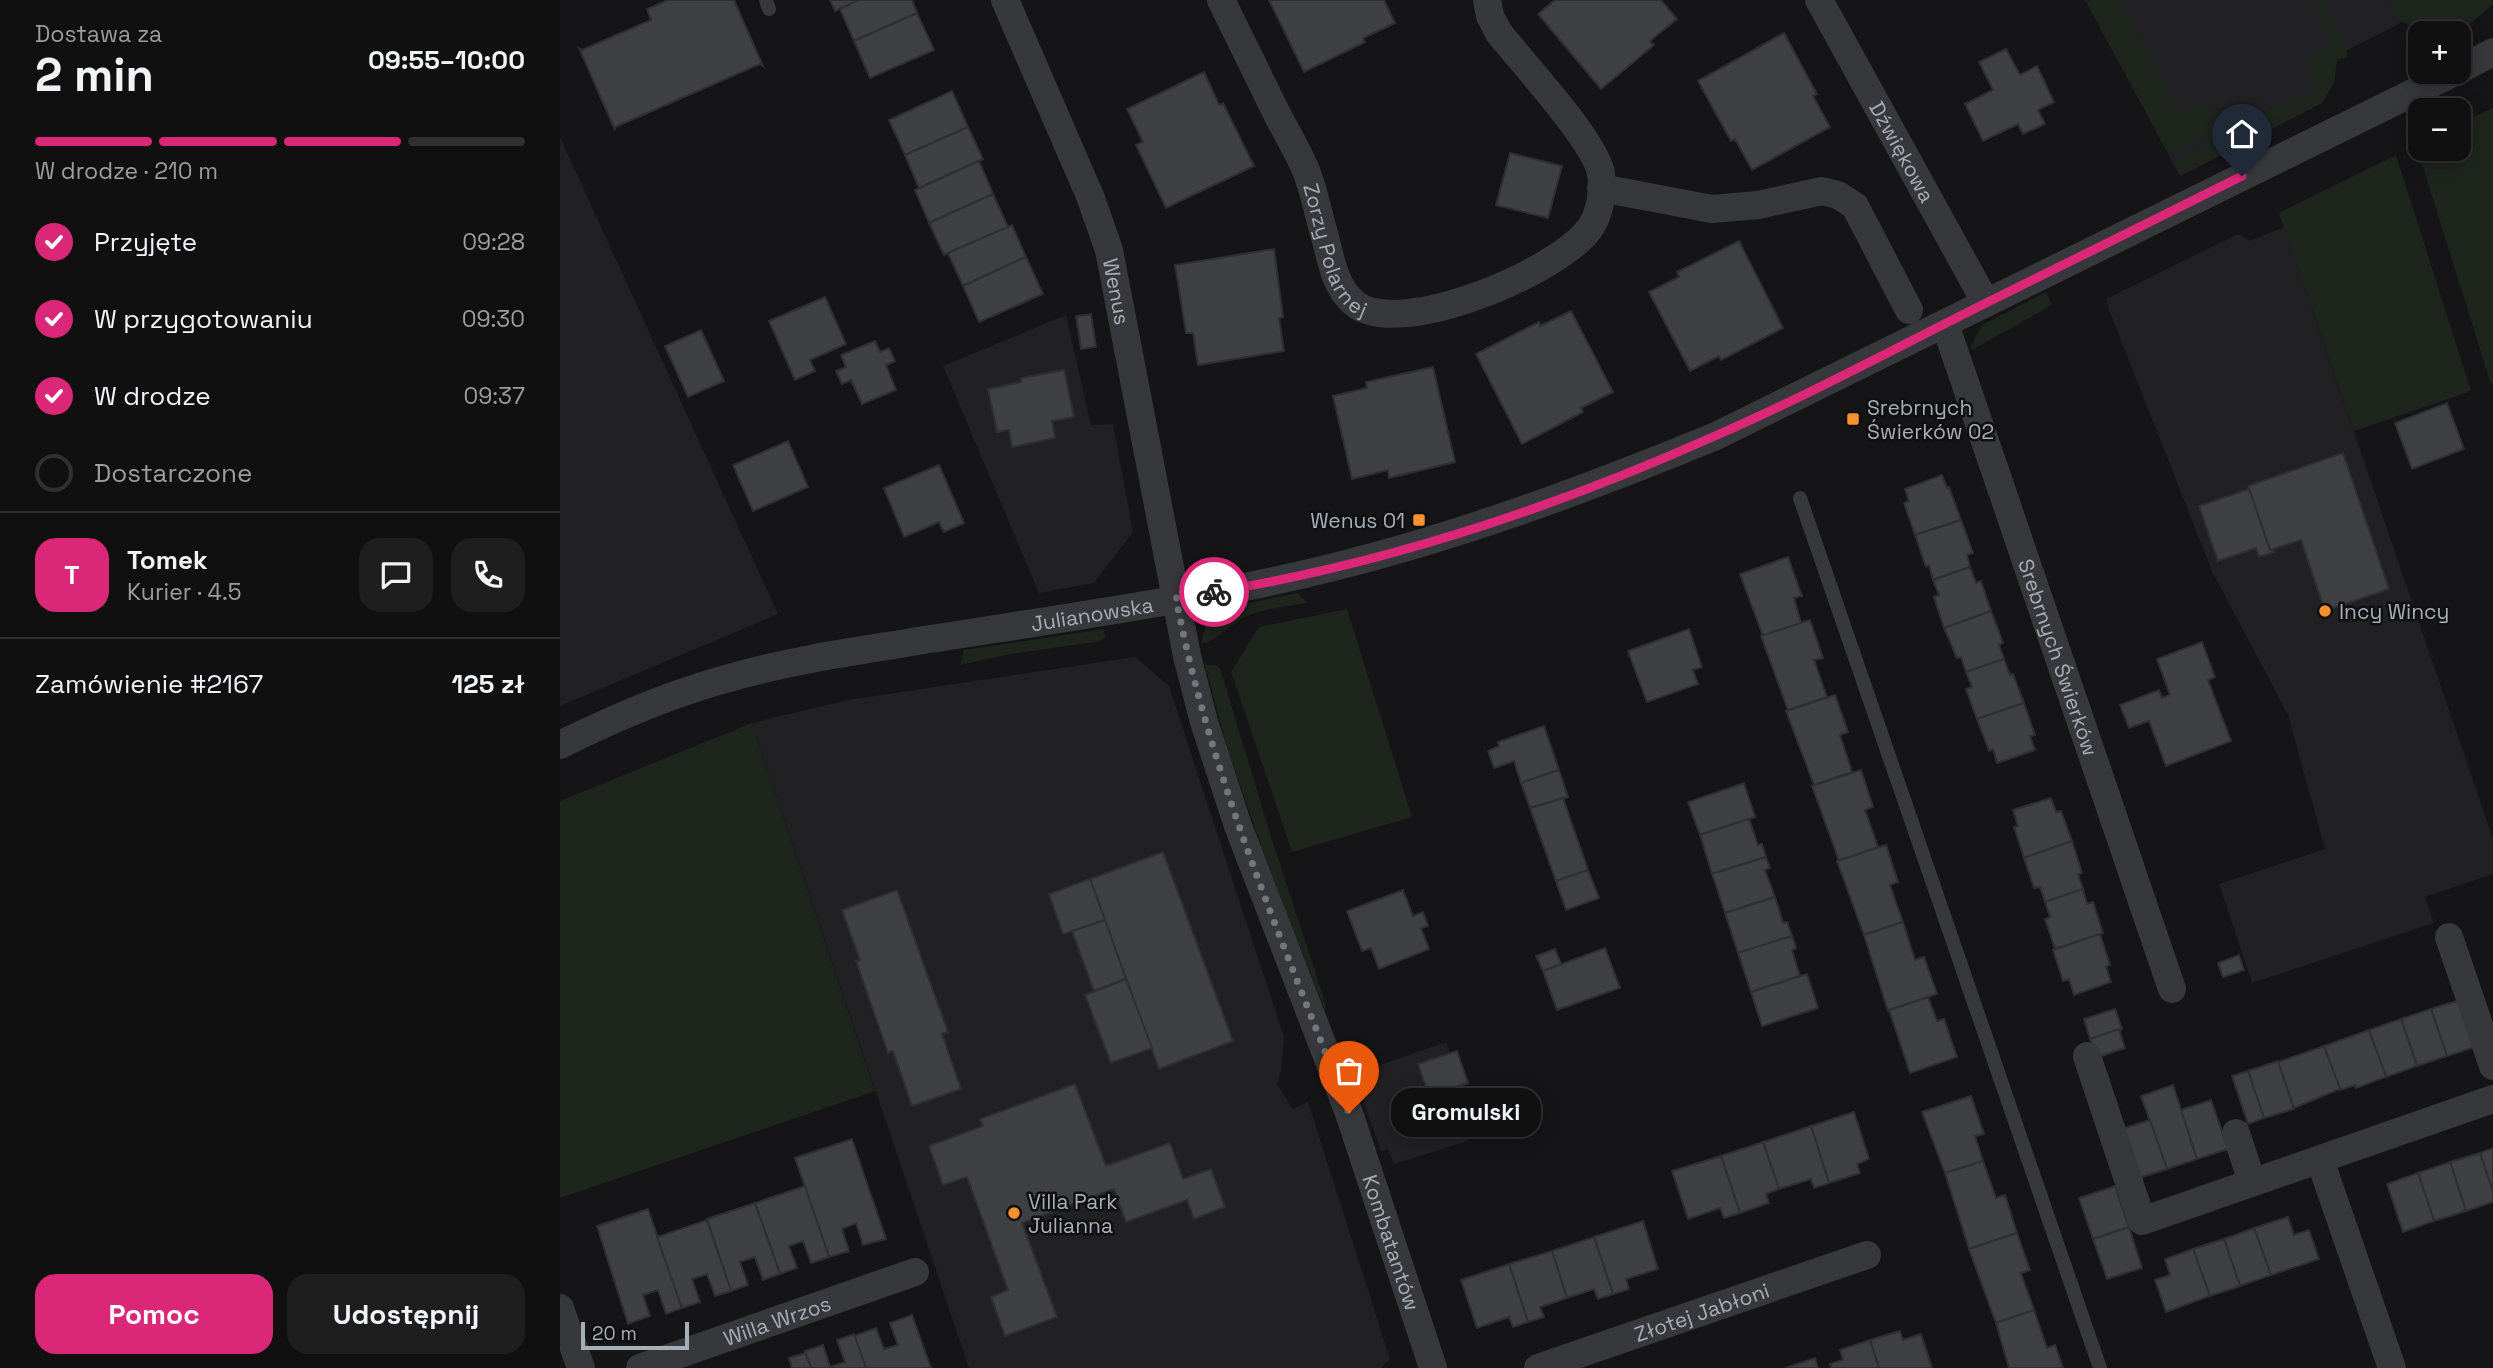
<!DOCTYPE html>
<html lang="pl">
<head>
<meta charset="utf-8">
<style>
  :root { --surface:#101011; --page:#1e1e1f; --text:#f1f3f6; --muted:#9c9d9f; --line:#303031; --accent:#db2777 }
  body { margin:0; font-family:"Space Grotesk",sans-serif; background:var(--page); color:var(--text); height:100vh; display:flex; flex-direction:column; font-size:26px; white-space:nowrap }
  * { box-sizing:border-box; margin:0 }
  p { font-size:23px; color:var(--muted) }
  .icon { flex:none; width:38px; height:38px; fill:none; stroke:currentColor; stroke-width:2; stroke-linecap:round; stroke-linejoin:round }
  .map { position:relative; flex:1; overflow:hidden }
  .drawer { display:flex; flex-direction:column; background:var(--surface); width:560px }
  .drawer>* { flex:none }
  .buttons { position:absolute; left:1848px; top:21px; display:grid; gap:14px }
  .buttons a { display:grid; place-items:center; width:63px; height:63px; border-radius:14px; background:var(--surface); box-shadow:0 4px 18px #0003,0 0 0 2px var(--line); font-size:35px }
  .scale { position:absolute; left:21px; bottom:18px; width:108px; box-sizing:border-box; padding-left:7px; border:4px solid #a6aeb7; border-top:0; font-size:19px; line-height:24px; white-space:nowrap; color:#a6aeb7; -webkit-text-stroke:5px #101012; paint-order:stroke }
  .pin { position:absolute; display:grid; place-items:center; width:60px; height:60px; color:#fff; margin:-72px -30px; border-radius:50% 50% 50% 0; rotate:-45deg; box-shadow:0 0 7px #0007 }
  .pin .icon { rotate:45deg }
  .courier { position:absolute; display:grid; place-items:center; width:70px; height:70px; margin:-35px; border:5px solid #db2777; border-radius:50%; background:#fff; color:#222; box-shadow:0 2px 9px #0007 }
  .bubble { position:absolute; height:49px; border-radius:21px; background:var(--surface); box-shadow:0 4px 18px #0003,0 0 0 2px var(--line); font-size:23px; font-weight:700; line-height:49px; text-align:center }
  .summary em { font-style:normal; font-weight:700 }
  .summary div { display:flex; flex-direction:column-reverse }
  .summary { display:flex; align-items:center; justify-content:space-between; height:119px; padding:0 35px }
  h1 { font-size:46px; font-weight:700; line-height:52px }
  .bar { display:grid; grid-template-columns:repeat(4,1fr); gap:10px 7px; align-content:center; height:84px; padding:0 35px }
  .bar i { height:9px; border-radius:5px; background:var(--line) }
  .bar .selected { background:var(--accent) }
  .bar p { grid-column:span 4 }
  .line { display:flex; align-items:center; gap:18px; padding:0 35px; border-top:2px solid var(--line) }
  .line div { flex:1 }
  .round { display:grid; place-items:center; flex:none; width:74px; height:74px; border-radius:21px; background:var(--page) }
  ol { padding:0 35px; list-style:none }
  li { display:flex; align-items:center; gap:21px; height:77px }
  li p { margin-inline-start:auto }
  li .icon { padding:7px; border-radius:50%; background:var(--accent); color:#fff; stroke-width:4 }
  li:last-child { color:var(--muted) }
  li i { width:38px; height:38px; border:4px solid var(--line); border-radius:50% }
  .action { display:flex; gap:14px; margin-top:auto; padding:14px 35px }
  .action a { flex:1; height:80px; border-radius:21px; background:var(--accent); color:#fff; font-size:28px; font-weight:700; line-height:80px; text-align:center }
  .action a+a { background:var(--page); color:var(--text) }
  main { display:flex; flex:1; min-height:0 }
  .map>svg:first-child { display:block }
  .built { fill:#212124 }
  .green { fill:#1d251d }
  .building { fill:#3f4044; stroke:#2f2f33; stroke-width:2 }
  .lines { fill:none; stroke-linecap:round; stroke-linejoin:round }
  .service { stroke:#36383c; stroke-width:14 }
  .minor { stroke:#36383c; stroke-width:28 }
  .done { stroke:#73787f; stroke-width:7; stroke-dasharray:0 12.6 }
  .route { stroke:#db2777; stroke-width:9 }
  .poi-dot { fill:#f6912d; stroke:#101012; stroke-width:2.5 }
  .labels { text-anchor:middle; dominant-baseline:central; stroke-width:5; stroke-linejoin:round; paint-order:stroke }
  .street-label { font-size:21px; fill:#a6aeb7; stroke:#101012 }
  .poi-label { font-size:21px; fill:#a6aeb7; stroke:#101012; text-anchor:start }
</style>
</head>
<body>
<main>
<section class="drawer">
<div class="summary"><div><h1>2 min</h1><p>Dostawa za</p></div><em>09:55–10:00</em></div>
<div class="bar"><i class="selected"></i><i class="selected"></i><i class="selected"></i><i></i><p>W drodze · 210 m</p></div>
<ol>
<li><svg class="icon" aria-label="check" viewBox="0 0 24 24"><path d="M5 12l5 5 9-10"/></svg>Przyjęte<p>09:28</p></li>
<li><svg class="icon" aria-label="check" viewBox="0 0 24 24"><path d="M5 12l5 5 9-10"/></svg>W przygotowaniu<p>09:30</p></li>
<li><svg class="icon" aria-label="check" viewBox="0 0 24 24"><path d="M5 12l5 5 9-10"/></svg>W drodze<p>09:37</p></li>
<li><i></i>Dostarczone</li>
</ol>
<div class="line" style="height:126px"><b class="round" style="background:var(--accent);color:#fff">T</b><div><b>Tomek</b><p>Kurier · 4.5</p></div><a class="round"><svg class="icon" aria-label="chat" viewBox="0 0 24 24"><path d="M4 5h16v11H9l-5 4z"/></svg></a><a class="round"><svg class="icon" aria-label="phone" viewBox="0 0 24 24"><path d="M5 4h4l2 5-3 2q2 4 5 5l2-3 5 2v4C11 20 4 13 5 4z"/></svg></a></div>
<div class="line" style="height:91px"><div>Zamówienie #2167</div><b>125 zł</b></div>
<div class="action"><a>Pomoc</a><a>Udostępnij</a></div>
</section>
<div class="map">
<svg width="1933" height="1368" viewBox="0 0 1933 1368">
  <rect width="100%" height="100%" fill="#151517"/>
  <g class="built">
    <polygon points="1525,0 1933,0 1933,4 1899,33 1871,33 1845,21 1787,50 1787,58 1777,59 1774,83 1762,103 1620,176"/>
    <polygon points="0,137 218,614 0,706"/>
    <polygon points="1724,227 1933,839 1933,874 1865,897 1874,923 1692,983 1659,884 1765,849 1728,715 1652,571 1549,310 1546,299 1678,234 1690,241"/>
    <polygon points="506,315 531,425 553,424 573,532 534,583 479,593 383,366"/>
    <polygon points="575,657 609,686 724,1037 721,1071 717,1084 733,1109 748,1102 830,1359 821,1368 409,1368 192,723 288,700"/>
    <polygon points="886,1042 890,1053 897,1051 908,1083 896,1087 908,1141 834,1164 828,1149 821,1151 794,1074"/>
  </g>
  <g class="green">
    <polygon points="1525,0 1560,0 1621,114 1645,103 1653,106 1664,131 1757,88 1746,63 1749,54 1774,44 1753,0 1764,0 1787,50 1787,58 1777,59 1774,83 1762,103 1620,176 1613,162 1651,141 1649,134 1609,154"/>
    <path d="M1828 0H1933V4L1899 33C1878 33 1851 33 1836 15 1832 12 1830 4 1828 0Z"/>
    <polygon points="1933,108 1933,383 1931,384 1856,145 1860,143 1860,149 1899,149 1899,124"/>
    <polygon points="1836,155 1911,391 1794,431 1719,213"/>
    <polygon points="1486,292 1492,305 1412,350 1411,347 1422,325"/>
    <path d="M738 593 747 603C728 606 705 608 687 616 671 624 659 639 641 644 643 635 644 626 651 618 662 606 720 597 738 593Z"/>
    <polygon points="787,609 852,817 732,852 671,672 699,627"/>
    <polygon points="544,629 545,637 541,641 451,654 400,665 404,650"/>
    <polygon points="645,665 655,665 660,668 712,840 766,1005 765,1010 712,876 668,751"/>
    <polygon points="192,723 315,1091 0,1198 0,801"/>
  </g>
  <g class="building">
    <polygon points="108,0 174,0 203,66 200,64 55,127 55,130 19,48 22,50 91,20 87,9"/>
    <polygon points="270,0 299,0 275,11"/>
    <polygon points="299,0 352,0 357,13 294,41 280,9"/>
    <polygon points="709,0 824,0 835,23 803,38 805,42 744,72"/>
    <polygon points="995,0 1101,0 1117,19 1090,41 1094,45 1041,89 978,14"/>
    <polygon points="357,13 374,50 310,78 294,41"/>
    <polygon points="1224,33 1257,94 1253,96 1270,127 1192,170 1175,139 1171,141 1138,81"/>
    <polygon points="1446,49 1460,75 1477,66 1494,102 1478,110 1485,124 1463,134 1458,124 1423,141 1405,104 1433,90 1419,62"/>
    <polygon points="644,72 659,105 663,103 694,166 606,208 576,145 583,142 567,109"/>
    <polygon points="392,91 408,127 345,155 329,120"/>
    <polygon points="408,127 423,159 359,188 345,155"/>
    <polygon points="950,153 1002,166 988,218 936,205"/>
    <polygon points="419,161 433,194 369,223 355,190"/>
    <polygon points="433,194 448,227 384,255 369,223"/>
    <polygon points="452,225 466,257 403,286 388,253"/>
    <polygon points="1179,241 1223,328 1161,360 1159,356 1130,371 1089,292 1119,277 1117,272"/>
    <polygon points="714,249 723,317 719,318 724,351 638,365 633,333 626,333 615,265"/>
    <polygon points="466,257 483,294 419,322 403,286"/>
    <polygon points="265,297 286,344 250,360 255,371 235,380 209,321"/>
    <polygon points="1011,311 1053,392 1021,408 1023,412 962,444 916,354 979,322 980,326"/>
    <polygon points="531,314 536,347 521,349 516,316"/>
    <polygon points="141,330 164,381 128,397 105,346"/>
    <polygon points="315,341 320,352 329,348 335,361 326,365 336,390 302,404 291,380 282,384 276,371 286,367 281,355"/>
    <polygon points="873,367 895,462 829,478 828,470 792,479 773,396 807,388 806,382"/>
    <polygon points="504,370 514,417 492,421 495,438 452,447 449,430 437,432 428,389 461,382 461,378"/>
    <polygon points="1887,403 1904,449 1852,469 1835,423"/>
    <polygon points="228,441 248,487 193,511 173,465"/>
    <polygon points="1783,453 1829,589 1765,611 1741,540 1710,550 1688,486"/>
    <polygon points="379,465 404,523 384,532 379,522 344,537 324,488"/>
    <polygon points="1382,475 1387,488 1389,487 1401,520 1355,535 1344,503 1349,501 1345,489"/>
    <polygon points="1689,489 1710,550 1713,549 1714,552 1699,557 1696,548 1658,561 1639,506"/>
    <polygon points="1401,520 1413,553 1407,555 1410,567 1373,580 1369,565 1366,567 1355,535"/>
    <polygon points="1228,557 1242,596 1234,598 1241,623 1203,636 1180,574"/>
    <polygon points="1410,567 1416,583 1421,581 1431,611 1384,628 1374,597 1379,595 1373,580"/>
    <polygon points="1431,611 1443,643 1439,645 1444,659 1406,672 1401,657 1397,658 1384,628"/>
    <polygon points="1250,620 1263,658 1254,660 1267,697 1228,710 1201,636"/>
    <polygon points="1129,629 1142,667 1133,670 1138,684 1087,702 1068,651"/>
    <polygon points="1642,642 1655,677 1648,680 1671,741 1606,766 1589,721 1569,728 1560,705 1599,690 1602,698 1610,695 1597,659"/>
    <polygon points="1444,659 1450,675 1453,674 1464,703 1417,719 1406,689 1412,687 1406,672"/>
    <polygon points="1275,695 1288,732 1280,735 1292,772 1254,785 1226,711"/>
    <polygon points="1464,703 1475,735 1470,736 1475,750 1437,763 1433,749 1429,751 1417,719"/>
    <polygon points="984,726 999,770 961,783 954,761 934,768 928,751 939,746 938,742"/>
    <polygon points="999,770 1008,797 970,808 961,783"/>
    <polygon points="1301,770 1313,807 1305,810 1318,847 1279,861 1252,786"/>
    <polygon points="1184,783 1195,817 1140,835 1128,802"/>
    <polygon points="1003,798 1028,870 996,881 970,808"/>
    <polygon points="1491,798 1496,812 1501,811 1512,841 1464,858 1454,827 1458,826 1453,810"/>
    <polygon points="1189,819 1198,845 1202,844 1206,857 1152,874 1140,835"/>
    <polygon points="1512,841 1522,873 1518,874 1523,889 1485,902 1480,887 1474,888 1464,858"/>
    <polygon points="1326,845 1338,882 1330,885 1343,922 1304,935 1277,861"/>
    <polygon points="603,852 673,1041 599,1069 530,879"/>
    <polygon points="1206,857 1210,868 1205,870 1215,897 1165,913 1152,874"/>
    <polygon points="1028,870 1039,898 1006,910 996,881"/>
    <polygon points="530,879 545,920 503,934 489,894"/>
    <polygon points="1523,889 1527,904 1533,902 1543,933 1495,949 1485,919 1490,917 1485,902"/>
    <polygon points="337,890 388,1032 382,1034 401,1089 352,1106 333,1051 328,1053 296,961 300,960 282,910"/>
    <polygon points="843,890 853,916 863,912 868,926 861,928 869,949 819,969 811,948 802,951 787,911"/>
    <polygon points="1215,897 1223,923 1227,922 1232,936 1178,953 1165,913"/>
    <polygon points="545,920 566,979 534,991 512,931"/>
    <polygon points="1343,922 1355,960 1364,957 1377,994 1328,1011 1304,935"/>
    <polygon points="1540,934 1550,965 1546,966 1551,982 1514,995 1509,979 1503,981 1493,950"/>
    <polygon points="1232,936 1236,948 1232,950 1240,976 1191,992 1178,953"/>
    <polygon points="1045,948 1060,988 997,1010 983,971"/>
    <polygon points="995,949 1001,964 983,971 976,956"/>
    <polygon points="1679,955 1684,970 1663,977 1658,963"/>
    <polygon points="1247,974 1258,1008 1202,1026 1191,992"/>
    <polygon points="566,979 592,1048 551,1063 525,995"/>
    <polygon points="1368,997 1377,1021 1384,1019 1397,1057 1350,1073 1329,1010"/>
    <polygon points="1903,999 1918,1046 1887,1056 1871,1009"/>
    <polygon points="1555,1009 1562,1029 1530,1039 1524,1019"/>
    <polygon points="1871,1009 1887,1056 1857,1066 1841,1019"/>
    <polygon points="1841,1019 1857,1066 1826,1077 1809,1030"/>
    <polygon points="1559,1029 1565,1048 1538,1057 1530,1039"/>
    <polygon points="1809,1030 1826,1077 1796,1088 1795,1085 1780,1090 1764,1046"/>
    <polygon points="1764,1046 1780,1089 1734,1108 1718,1062"/>
    <polygon points="897,1051 908,1083 869,1096 858,1064"/>
    <polygon points="1718,1061 1734,1109 1704,1118 1688,1071"/>
    <polygon points="1688,1071 1704,1118 1688,1124 1672,1076"/>
    <polygon points="515,1084 546,1166 610,1143 623,1179 651,1169 665,1207 634,1219 627,1200 566,1222 554,1189 462,1223 497,1317 445,1336 431,1297 448,1290 407,1177 383,1185 369,1146 423,1126 420,1119"/>
    <polygon points="1613,1085 1637,1159 1607,1169 1581,1096"/>
    <polygon points="1411,1096 1424,1134 1415,1136 1423,1161 1385,1173 1362,1112"/>
    <polygon points="1651,1100 1668,1149 1637,1159 1621,1110"/>
    <polygon points="1294,1112 1309,1159 1297,1164 1300,1173 1269,1183 1251,1126"/>
    <polygon points="1590,1120 1607,1169 1576,1179 1559,1130"/>
    <polygon points="1251,1126 1269,1183 1254,1188 1251,1179 1219,1189 1203,1142"/>
    <polygon points="292,1139 326,1239 303,1245 296,1223 282,1229 289,1251 269,1257 235,1158"/>
    <polygon points="1203,1142 1219,1189 1206,1194 1209,1203 1180,1213 1161,1156"/>
    <polygon points="1933,1148 1933,1192 1920,1153"/>
    <polygon points="1920,1153 1933,1192 1933,1202 1906,1211 1890,1162"/>
    <polygon points="1161,1156 1180,1213 1164,1218 1160,1208 1128,1219 1112,1171"/>
    <polygon points="1423,1161 1436,1198 1445,1195 1457,1233 1409,1249 1385,1173"/>
    <polygon points="1890,1162 1906,1211 1874,1221 1858,1173"/>
    <polygon points="1858,1173 1874,1221 1843,1232 1827,1184"/>
    <polygon points="245,1186 269,1257 251,1263 243,1241 229,1246 237,1268 220,1274 195,1203"/>
    <polygon points="1555,1186 1569,1227 1533,1239 1519,1198"/>
    <polygon points="195,1203 220,1274 203,1280 195,1257 180,1262 188,1285 171,1291 147,1219"/>
    <polygon points="88,1209 122,1308 106,1314 98,1290 83,1295 90,1316 68,1324 37,1226"/>
    <polygon points="1728,1217 1734,1235 1749,1230 1759,1259 1711,1275 1694,1228"/>
    <polygon points="147,1220 171,1291 155,1296 147,1274 132,1279 140,1302 122,1308 97,1237"/>
    <polygon points="1083,1221 1098,1269 1066,1279 1069,1289 1053,1294 1034,1237"/>
    <polygon points="1569,1227 1582,1268 1547,1279 1533,1239"/>
    <polygon points="1694,1228 1711,1275 1680,1286 1664,1239"/>
    <polygon points="1457,1233 1470,1270 1461,1273 1474,1310 1436,1323 1409,1249"/>
    <polygon points="1034,1237 1053,1294 1038,1299 1034,1289 1007,1298 992,1251"/>
    <polygon points="1664,1239 1680,1286 1650,1296 1633,1249"/>
    <polygon points="1633,1249 1650,1296 1606,1312 1595,1280 1610,1275 1605,1259"/>
    <polygon points="992,1251 1007,1298 980,1307 984,1317 968,1322 949,1264"/>
    <polygon points="949,1264 968,1322 953,1327 949,1317 917,1328 901,1280"/>
    <polygon points="1474,1310 1487,1348 1495,1345 1503,1368 1449,1368 1436,1323"/>
    <polygon points="352,1315 371,1368 306,1368 294,1336 316,1328 324,1349 338,1345 330,1323"/>
    <polygon points="1340,1331 1343,1340 1361,1334 1372,1368 1319,1368 1310,1340"/>
    <polygon points="294,1334 306,1368 251,1368 245,1351 263,1345 270,1367 285,1362 277,1340"/>
    <polygon points="1310,1340 1319,1368 1272,1368 1270,1364 1283,1360 1280,1350"/>
    <polygon points="245,1353 251,1368 232,1368 229,1358"/>
    <polygon points="1255,1358 1258,1368 1225,1368"/>
  </g>
  <g class="lines">
    <g class="service">
      <polyline points="206,0 209,9"/>
      <polyline points="1240,498 1540,1368"/>
    </g>
    <g class="minor">
      <path id="s1" d="M445 0 530 196 549 250 627 656 644 722 678 826 789 1113 873 1368"/>
      <path id="s2" d="M661 0C680 38 698 76 717 114 727 134 740 154 748 176 755 195 759 217 765 237 771 260 775 287 794 303 838 341 1005 270 1032 225 1040 211 1044 190 1041 174 1037 143 961 61 939 33L930 16 927 0"/>
      <path id="s3" d="M1259 0 1426 303"/>
      <polyline points="1899,70 1933,52"/>
      <polyline points="1041,188 1152,209 1198,205 1262,191 1278,195 1295,206 1349,310"/>
      <path id="s4" d="M1385 324 1612 989"/>
      <path id="s5" d="M0 745C58 716 117 691 180 675 238 659 298 651 358 641 465 624 573 609 679 588 846 556 1000 500 1156 436L1895 72"/>
      <polyline points="1889,937 1933,1066"/>
      <polyline points="1527,1056 1582,1221 1933,1099"/>
      <polyline points="1676,1133 1692,1182"/>
      <polyline points="1760,1160 1832,1368"/>
      <polyline points="0,1308 21,1368"/>
      <path id="s6" d="M80 1368 355 1272"/>
      <path id="s7" d="M978 1368 1307 1255"/>
    </g>
  </g>
  <g class="lines">
    <path class="done" d="M654 592 616 598C650 777 724 944 789 1113"/>
    <path class="route" d="M654 592C826 564 996 507 1155 436 1247 396 1336 348 1426 303 1512 260 1597 219 1682 176"/>
  </g>
  <g class="poi-dot">
    <rect x="1286" y="412" width="14" height="14" rx="3.5"/>
    <rect x="852" y="513" width="14" height="14" rx="3.5"/>
    <circle cx="1765" cy="611" r="7"/>
    <circle cx="454" cy="1213" r="7"/>
  </g>
  <g class="labels">
    <g class="street-label">
      <text stroke="none"><textPath href="#s3" startOffset="173">Dźwiękowa</textPath></text>
      <text stroke="none"><textPath href="#s2" startOffset="276">Zorzy Polarnej</textPath></text>
      <text stroke="none"><textPath href="#s1" startOffset="313">Wenus</textPath></text>
      <text stroke="none"><textPath href="#s5" startOffset="551">Julianowska</textPath></text>
      <text stroke="none"><textPath href="#s4" startOffset="352">Srebrnych Świerków</textPath></text>
      <text stroke="none"><textPath href="#s1" startOffset="1306">Kombatantów</textPath></text>
      <text stroke="none"><textPath href="#s7" startOffset="173">Złotej Jabłoni</textPath></text>
      <text stroke="none"><textPath href="#s6" startOffset="145">Willa Wrzos</textPath></text>
    </g>
    <g class="poi-label">
      <text x="1307" y="407">Srebrnych<tspan x="1307" dy="24">Świerków 02</tspan></text>
      <text x="845" y="520" text-anchor="end">Wenus 01</text>
      <text x="1779" y="611">Incy Wincy</text>
      <text x="468" y="1201">Villa Park<tspan x="468" dy="24">Julianna</tspan></text>
    </g>
  </g>
</svg>
<div class="buttons">
<a>+</a>
<a>−</a>
</div>
<div class="scale">20 m</div>
<div class="pin" style="left:789px;top:1113px;background:#ea580c"><svg class="icon" aria-label="bag" viewBox="0 0 24 24"><path d="M5 8h14l-1 12H6zM9 8a3 3 0 0 1 6 0"/></svg></div>
<div class="pin" style="left:1682px;top:176px;background:#1f2937"><svg class="icon" aria-label="home" viewBox="0 0 24 24"><path d="M3 11l9-7 9 7M6 9v11h12V9"/></svg></div>
<div class="courier" style="left:654px;top:592px"><svg class="icon" aria-label="bike" viewBox="0 0 24 24"><circle cx="6" cy="16" r="4"/><circle cx="18" cy="16" r="4"/><path d="M6 16l4-8h5l3 8M10 8l3 8H6M13 5h3"/></svg></div>
<div class="bubble" style="left:831px;top:1088px;width:150px">Gromulski</div>
</div>
</main>
</body>
</html>
